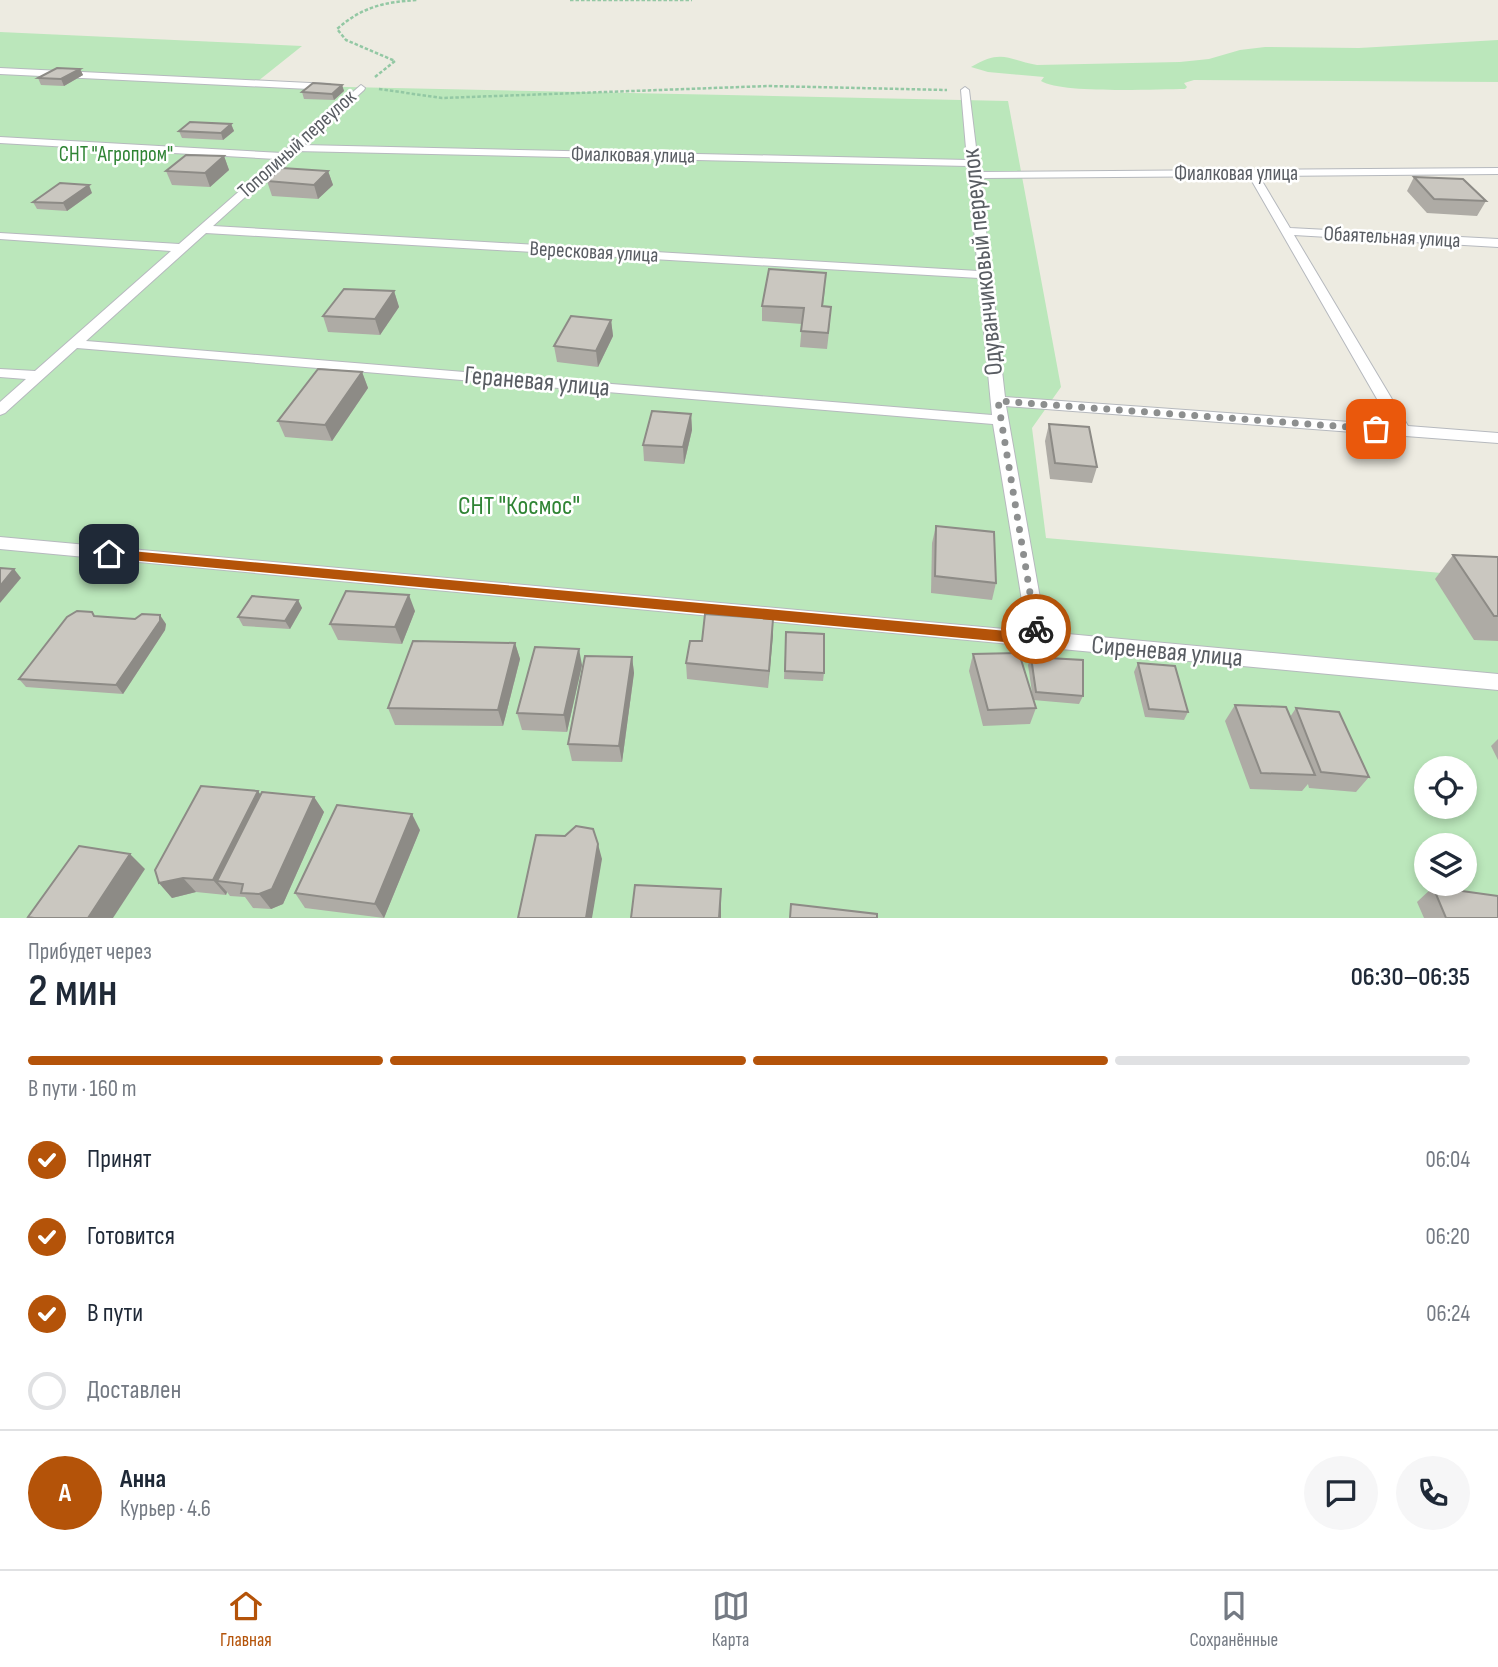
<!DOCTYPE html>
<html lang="ru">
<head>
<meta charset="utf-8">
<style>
  :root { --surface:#fff; --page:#f6f6f7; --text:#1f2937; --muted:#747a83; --line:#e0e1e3; --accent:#b45309 }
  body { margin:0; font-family:"Sofia Sans Condensed",sans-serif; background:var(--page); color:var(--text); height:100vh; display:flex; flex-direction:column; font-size:26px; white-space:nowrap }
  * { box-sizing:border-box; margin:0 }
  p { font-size:23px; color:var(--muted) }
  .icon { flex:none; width:38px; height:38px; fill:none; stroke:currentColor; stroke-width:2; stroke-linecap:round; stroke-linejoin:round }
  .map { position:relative; height:918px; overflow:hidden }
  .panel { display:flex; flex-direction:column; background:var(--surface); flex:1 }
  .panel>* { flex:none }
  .tools { position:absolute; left:1414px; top:756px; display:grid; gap:14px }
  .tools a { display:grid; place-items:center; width:63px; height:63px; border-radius:50%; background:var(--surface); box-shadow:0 4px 10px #0003; font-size:35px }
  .pin { position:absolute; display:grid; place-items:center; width:60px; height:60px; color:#fff; margin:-30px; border-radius:14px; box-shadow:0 4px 10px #0006 }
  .courier { position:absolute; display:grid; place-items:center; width:70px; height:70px; margin:-35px; border:5px solid #b45309; border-radius:50%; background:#fff; color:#222; box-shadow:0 2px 9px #0007 }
  .overview em { font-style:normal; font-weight:600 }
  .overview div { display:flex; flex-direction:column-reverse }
  .overview { display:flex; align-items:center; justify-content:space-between; height:119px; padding:0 28px }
  h1 { font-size:46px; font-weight:600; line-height:52px }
  .bar { display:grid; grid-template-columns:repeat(4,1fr); gap:10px 7px; align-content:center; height:84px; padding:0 28px }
  .bar i { height:9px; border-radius:5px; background:var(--line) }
  .bar .current { background:var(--accent) }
  .bar p { grid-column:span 4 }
  .line { display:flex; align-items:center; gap:18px; padding:0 28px; border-top:2px solid var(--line) }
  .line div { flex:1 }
  .round { display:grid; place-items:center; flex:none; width:74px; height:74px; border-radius:37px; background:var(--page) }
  ol { padding:0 28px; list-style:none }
  li { display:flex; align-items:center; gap:21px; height:77px }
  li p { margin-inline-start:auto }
  li .icon { padding:7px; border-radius:50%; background:var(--accent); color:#fff; stroke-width:4 }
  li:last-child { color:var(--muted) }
  li i { width:38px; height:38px; border:4px solid var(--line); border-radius:50% }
  .tab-bar { display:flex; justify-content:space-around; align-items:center; height:98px; border-top:2px solid var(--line); background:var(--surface); font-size:19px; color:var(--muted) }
  .tab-bar a { display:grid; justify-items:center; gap:4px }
  .tab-bar .current { color:var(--accent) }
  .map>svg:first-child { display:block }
  .green { fill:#bbe7bb; fill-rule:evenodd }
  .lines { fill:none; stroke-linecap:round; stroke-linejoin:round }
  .lane-casing { stroke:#b6b9be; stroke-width:2 }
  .path { stroke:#93c8a4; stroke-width:2.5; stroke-dasharray:3.5 2; stroke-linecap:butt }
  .lane { fill:#fff; fill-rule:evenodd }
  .wall { fill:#aeaba5 }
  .shaded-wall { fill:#8d8b86 }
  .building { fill:#cac7c0; stroke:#8d8b86; stroke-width:2 }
  .route { fill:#b45309 }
  .done { stroke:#8d8f8f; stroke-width:7; stroke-dasharray:0 12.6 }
  .labels { text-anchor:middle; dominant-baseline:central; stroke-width:5; stroke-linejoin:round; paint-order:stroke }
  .far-street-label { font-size:21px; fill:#595d63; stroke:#fff }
  .far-park-label { font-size:21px; fill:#2f8434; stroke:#fff }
  .street-label { font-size:26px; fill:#595d63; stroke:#fff }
  .park-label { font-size:26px; fill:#2f8434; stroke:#fff }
</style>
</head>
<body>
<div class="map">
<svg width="1498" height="918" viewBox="0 0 1498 918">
  <rect width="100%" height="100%" fill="#edebe1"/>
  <g class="green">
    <path d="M0 32 302 46 253 85 1008 101 1061 387 1032 428 1046 538 1498 578V918H0ZM1426 768H1465V807H1426ZM1426 845H1465V884H1426Z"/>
    <path d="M1498 40V82L1194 80 1184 83 1187 87 1185 89C1156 89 1062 94 1041 81L1044 77 988 72 971 67C1002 48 1008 60 1037 65L1180 62 1209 59 1240 50 1265 47 1359 48Z"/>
  </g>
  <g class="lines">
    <defs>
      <g id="lane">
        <polygon points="0,68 330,84 334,87 330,90 0,74"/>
        <path d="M361 85 365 88 364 90 303 145 967 160 961 90 965 87 969 90 979 172 1498 168V174L1259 176 1290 228 1498 239V247L1294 235 1408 426 1498 433V443L1006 406 1046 632 1498 674V690L0 549V537L1027 631 993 424 77 348 5 413 0 415V402L26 379 0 377V369L35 371 171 251 0 239V233L179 244 276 159 0 143V137L282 153ZM296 151 968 166 978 271 213 226ZM1249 176 1392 425 1005 397 980 178ZM206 233 979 278 992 415 86 341Z"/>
      </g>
    </defs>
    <use href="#lane" class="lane-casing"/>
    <g class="path">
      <polyline points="570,0 692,0"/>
      <path d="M375 77 395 61 346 40 337 29C362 7 384 2 417 0"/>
      <polyline points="379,89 442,98 768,86 947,90"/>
    </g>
    <use href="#lane" class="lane"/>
  </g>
  <g class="wall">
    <polygon points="80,69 83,75 64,86 41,85 38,78"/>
    <polygon points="342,85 344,91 334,100 304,99 302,92"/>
    <polygon points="231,124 234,131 223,140 182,138 179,131"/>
    <polygon points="224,156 229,170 210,187 172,185 166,171"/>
    <polygon points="328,171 333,185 318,199 272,196 267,181"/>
    <polygon points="1414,177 1486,201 1477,216 1427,213 1407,191"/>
    <polygon points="92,193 67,211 37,209 33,202"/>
    <polygon points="825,288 823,306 830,323 827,349 800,347 802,324 762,321 762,306"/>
    <polygon points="394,291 399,307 380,335 328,332 323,316"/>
    <polygon points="611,320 613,336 598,367 557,362 554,346"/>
    <polygon points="362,372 368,388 332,441 285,437 278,421"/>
    <polygon points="691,414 692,430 684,464 644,461 643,445"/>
    <polygon points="1049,424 1097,467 1092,483 1050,479 1045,441"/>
    <polygon points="936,526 996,583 992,600 931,593 932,543"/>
    <polygon points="1453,555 1498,557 1498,641 1474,640 1435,579"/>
    <polygon points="298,600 302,608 290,629 243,626 238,617"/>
    <polygon points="415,611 402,644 338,640 330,624"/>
    <polygon points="95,616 166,624 165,630 123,694 26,687 19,679"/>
    <polygon points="773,619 768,688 687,679 686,663 702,641"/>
    <polygon points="786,632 824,673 823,681 784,679"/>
    <polygon points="515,643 520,659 503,726 395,725 388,708"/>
    <polygon points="973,654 1033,699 1028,665 1031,657 1083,696 1079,704 1033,700 1036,708 1030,724 983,726 969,671"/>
    <polygon points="632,657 634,673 622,762 572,761 568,744"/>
    <polygon points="1138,663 1188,712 1184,720 1145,717 1134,672"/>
    <polygon points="582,665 567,732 522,730 517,713"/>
    <polygon points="1235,705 1290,717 1296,708 1369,777 1356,792 1309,788 1308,784 1302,791 1250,789 1225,721"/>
    <polygon points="1498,739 1498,760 1491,746"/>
    <polygon points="261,794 314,797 324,812 283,904 271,909 253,908 245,897 230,896 227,892 226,895 196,892 172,898 159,883"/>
    <polygon points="420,830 384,918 305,908 295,893"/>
    <polygon points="1433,887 1498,918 1424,918 1417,902"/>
  </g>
  <g class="shaded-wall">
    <polygon points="80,69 83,75 64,86 61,79"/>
    <polygon points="342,85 344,91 334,100 332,94"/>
    <polygon points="231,124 234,131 223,140 221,133"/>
    <polygon points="224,156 229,170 210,187 205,173"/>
    <polygon points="328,171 333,185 318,199 314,185"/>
    <polygon points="89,185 92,193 67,211 63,203"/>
    <polygon points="394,291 399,307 380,335 375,319"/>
    <polygon points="611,320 613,336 598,367 596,351"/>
    <polygon points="362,372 368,388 332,441 325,425"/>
    <polygon points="691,414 692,430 684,464 683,447"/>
    <polygon points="14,569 21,578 0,603 0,586"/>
    <polygon points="409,595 415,611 402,644 395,627"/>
    <polygon points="298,600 302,608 290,629 285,621"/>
    <polygon points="160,615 166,624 165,630 123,694 116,685"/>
    <polygon points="773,619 773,636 768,688 769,671"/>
    <polygon points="515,643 520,659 503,726 498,710"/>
    <polygon points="579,649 582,665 567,732 564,715"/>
    <polygon points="632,657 634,673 622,762 619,746"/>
    <polygon points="258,791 269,806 217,881 227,892 226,895 213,880"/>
    <polygon points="314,797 324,812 283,904 271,909 259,894"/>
    <polygon points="412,814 420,830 384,918 375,904"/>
    <polygon points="598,844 602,859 592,918 586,918"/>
    <polygon points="130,854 145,869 113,918 88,918"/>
    <polygon points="183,878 196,892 172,898 159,883"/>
    <polygon points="721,889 721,918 719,918"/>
  </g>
  <g class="building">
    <polygon points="57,68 80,69 61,79 38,78"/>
    <polygon points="313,83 342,85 332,94 302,92"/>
    <polygon points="190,122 231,124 221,133 179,131"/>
    <polygon points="186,155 224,156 205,173 166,171"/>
    <polygon points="282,168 328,171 314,185 267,181"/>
    <polygon points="1414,177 1463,179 1486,201 1434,199"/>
    <polygon points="60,183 89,185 63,203 33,202"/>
    <polygon points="769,269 826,273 822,306 831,307 828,333 801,331 804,308 762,306"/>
    <polygon points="344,289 394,291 375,319 323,316"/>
    <polygon points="571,316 611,320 596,351 554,346"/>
    <polygon points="318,369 362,372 325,425 278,421"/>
    <polygon points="652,411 691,414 683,447 643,445"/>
    <polygon points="1049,424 1089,427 1097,467 1055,463"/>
    <polygon points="936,526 994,532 996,583 935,576"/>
    <polygon points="1453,555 1498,557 1498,616 1494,616"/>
    <polygon points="0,568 14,569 0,586"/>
    <polygon points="346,591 409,595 395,627 330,624"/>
    <polygon points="252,596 298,600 285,621 238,617"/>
    <polygon points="77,611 92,612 94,616 135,619 142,614 160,615 160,621 116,685 19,679 67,617"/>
    <polygon points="705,614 773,619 769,671 686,663 690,641 702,641"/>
    <polygon points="786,632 824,634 824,673 785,671"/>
    <polygon points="413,641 515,643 498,710 388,708"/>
    <polygon points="535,647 579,649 564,715 517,713"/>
    <polygon points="1019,653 1036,708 988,710 973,654"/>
    <polygon points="585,656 632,657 619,746 568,744"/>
    <polygon points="1031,657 1083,660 1083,696 1036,692"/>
    <polygon points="1138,663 1175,666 1188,712 1149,709"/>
    <polygon points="1235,705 1286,707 1315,775 1261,773"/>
    <polygon points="1296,708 1339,712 1369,777 1321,772"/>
    <polygon points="201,786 258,791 213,880 183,878 159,883 155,870"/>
    <polygon points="262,792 314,797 272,889 259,894 241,893 243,884 217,881"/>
    <polygon points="337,805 412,814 375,904 295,893"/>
    <polygon points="576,826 593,829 598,844 586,918 518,918 536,835 565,836"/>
    <polygon points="79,846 130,854 88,918 34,918 28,917"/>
    <polygon points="635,885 721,889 719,918 631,918"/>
    <polygon points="1433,887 1498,896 1498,918 1446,918"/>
    <polygon points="791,904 877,914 877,918 790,918"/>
  </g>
  <polygon class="route" points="109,549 1030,633 1031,625 1040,625 1044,640 1038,645 109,558 103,554"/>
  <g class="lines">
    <polyline class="done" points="1036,629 998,401 1376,429"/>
  </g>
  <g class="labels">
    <g class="far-street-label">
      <text transform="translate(297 144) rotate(-42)">Тополиный переулок</text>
      <text transform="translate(633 155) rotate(1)">Фиалковая улица</text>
      <text x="1236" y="173">Фиалковая улица</text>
      <text transform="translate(1392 237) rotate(3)">Обаятельная улица</text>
      <text transform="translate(594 252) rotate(3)">Вересковая улица</text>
    </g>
    <g class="far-park-label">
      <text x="116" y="154">СНТ "Агропром"</text>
    </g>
    <g class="street-label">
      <text transform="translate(983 262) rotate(-96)">Одуванчиковый переулок</text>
      <text transform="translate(537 382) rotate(5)">Гераневая улица</text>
      <text transform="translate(1167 652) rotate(5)">Сиреневая улица</text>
    </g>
    <g class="park-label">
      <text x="519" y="506">СНТ "Космос"</text>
    </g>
  </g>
</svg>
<div class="tools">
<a><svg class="icon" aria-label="locate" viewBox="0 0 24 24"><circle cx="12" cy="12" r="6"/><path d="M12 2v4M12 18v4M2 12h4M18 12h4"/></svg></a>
<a><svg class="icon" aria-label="layers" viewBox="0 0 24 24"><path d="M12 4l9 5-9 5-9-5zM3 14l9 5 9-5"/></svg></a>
</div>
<div class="pin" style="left:1376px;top:429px;background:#ea580c"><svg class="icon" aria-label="bag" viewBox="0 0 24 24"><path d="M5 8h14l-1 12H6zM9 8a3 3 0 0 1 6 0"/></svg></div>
<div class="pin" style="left:109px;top:554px;background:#1f2937"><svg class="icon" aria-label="home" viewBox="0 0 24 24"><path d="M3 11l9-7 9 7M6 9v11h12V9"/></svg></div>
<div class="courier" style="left:1036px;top:629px"><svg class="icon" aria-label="bike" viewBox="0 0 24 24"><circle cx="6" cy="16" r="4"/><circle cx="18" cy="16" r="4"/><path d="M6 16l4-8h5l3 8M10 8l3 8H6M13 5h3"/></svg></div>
</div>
<section class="panel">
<div class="overview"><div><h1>2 мин</h1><p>Прибудет через</p></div><em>06:30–06:35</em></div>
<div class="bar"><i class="current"></i><i class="current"></i><i class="current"></i><i></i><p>В пути · 160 m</p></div>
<ol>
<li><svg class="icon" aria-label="check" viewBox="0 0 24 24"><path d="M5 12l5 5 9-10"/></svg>Принят<p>06:04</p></li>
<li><svg class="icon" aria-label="check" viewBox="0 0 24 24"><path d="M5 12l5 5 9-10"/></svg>Готовится<p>06:20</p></li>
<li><svg class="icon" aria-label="check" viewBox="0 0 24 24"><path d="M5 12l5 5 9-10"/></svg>В пути<p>06:24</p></li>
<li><i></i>Доставлен</li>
</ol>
<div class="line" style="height:126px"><b class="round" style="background:var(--accent);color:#fff">А</b><div><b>Анна</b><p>Курьер · 4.6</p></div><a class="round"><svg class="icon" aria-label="chat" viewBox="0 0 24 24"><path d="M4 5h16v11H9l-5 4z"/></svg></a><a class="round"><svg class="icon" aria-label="phone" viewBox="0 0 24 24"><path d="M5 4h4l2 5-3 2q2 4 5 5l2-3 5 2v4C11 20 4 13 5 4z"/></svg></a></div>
</section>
<nav class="tab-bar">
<a class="current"><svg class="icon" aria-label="home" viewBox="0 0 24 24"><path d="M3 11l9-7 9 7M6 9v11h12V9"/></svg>Главная</a>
<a><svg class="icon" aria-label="map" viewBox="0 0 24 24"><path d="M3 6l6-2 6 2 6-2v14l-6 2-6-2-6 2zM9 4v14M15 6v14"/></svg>Карта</a>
<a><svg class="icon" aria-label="saved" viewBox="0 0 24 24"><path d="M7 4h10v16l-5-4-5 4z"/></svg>Сохранённые</a>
</nav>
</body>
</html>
